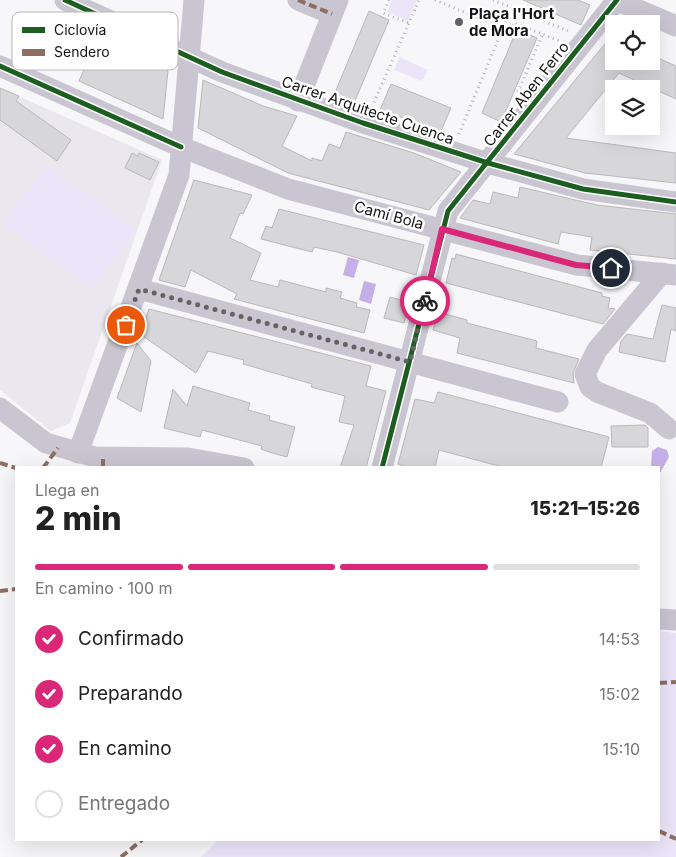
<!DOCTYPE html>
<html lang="es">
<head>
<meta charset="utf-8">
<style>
  :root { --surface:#fff; --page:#f2f2f2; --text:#222; --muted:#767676; --line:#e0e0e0; --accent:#db2777 }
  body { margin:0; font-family:Inter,sans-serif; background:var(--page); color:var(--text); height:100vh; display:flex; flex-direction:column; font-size:19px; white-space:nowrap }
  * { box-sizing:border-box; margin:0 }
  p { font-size:16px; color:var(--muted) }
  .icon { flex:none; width:28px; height:28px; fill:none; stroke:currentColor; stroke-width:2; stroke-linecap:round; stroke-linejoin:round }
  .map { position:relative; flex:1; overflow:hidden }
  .details { position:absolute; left:15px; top:466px; width:645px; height:375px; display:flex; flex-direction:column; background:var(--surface); border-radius:0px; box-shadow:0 5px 20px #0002 }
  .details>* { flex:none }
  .tools { position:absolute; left:605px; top:15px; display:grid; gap:10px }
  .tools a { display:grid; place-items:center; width:55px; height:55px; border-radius:0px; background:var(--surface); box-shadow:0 5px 20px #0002; font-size:25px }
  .pin { position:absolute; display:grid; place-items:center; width:42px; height:42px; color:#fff; margin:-21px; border:2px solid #fff; border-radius:50%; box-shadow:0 1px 5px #0007 }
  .courier { position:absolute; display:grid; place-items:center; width:50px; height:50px; margin:-25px; border:4px solid #db2777; border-radius:50%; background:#fff; color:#222; box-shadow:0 1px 6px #0007 }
  .overview em { font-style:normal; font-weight:800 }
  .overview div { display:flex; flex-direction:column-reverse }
  .overview { display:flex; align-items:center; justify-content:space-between; height:85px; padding:0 20px }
  h1 { font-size:32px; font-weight:800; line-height:38px }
  .bar { display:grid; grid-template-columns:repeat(4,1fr); gap:8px 5px; align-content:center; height:60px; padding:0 20px }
  .bar i { height:6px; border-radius:4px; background:var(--line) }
  .bar .on { background:var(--accent) }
  .bar p { grid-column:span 4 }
  ol { padding:0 20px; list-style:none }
  li { display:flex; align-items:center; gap:15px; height:55px }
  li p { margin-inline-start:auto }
  li .icon { padding:5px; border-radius:50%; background:var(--accent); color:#fff; stroke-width:4 }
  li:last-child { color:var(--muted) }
  li i { width:28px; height:28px; border:2px solid var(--line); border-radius:50% }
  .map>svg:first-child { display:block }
  .built { fill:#eae8ee }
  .green { fill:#ece5fa }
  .water { fill:#c5afe8 }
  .building { fill:#d7d6d8; stroke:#b9b8ba }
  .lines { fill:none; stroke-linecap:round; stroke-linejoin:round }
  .path { stroke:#b5b2b9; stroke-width:3; stroke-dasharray:1 4; stroke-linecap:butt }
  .minor { stroke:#c9c5d1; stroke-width:21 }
  .quiet { stroke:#8d6e63; stroke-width:4; stroke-dasharray:8 4; stroke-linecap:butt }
  .cycleway-casing { stroke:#fff; stroke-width:8 }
  .cycleway { stroke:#1b5e20; stroke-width:5 }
  .done { stroke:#646364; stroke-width:5; stroke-dasharray:0 9 }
  .route { stroke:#db2777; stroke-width:6 }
  .poi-dot { fill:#646364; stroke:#fff; stroke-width:2 }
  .labels { text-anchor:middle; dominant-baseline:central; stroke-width:5; stroke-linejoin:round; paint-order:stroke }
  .poi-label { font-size:15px; font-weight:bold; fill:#151415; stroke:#fff; text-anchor:start }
  .street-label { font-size:15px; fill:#151415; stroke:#fff }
  .key { fill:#fff; stroke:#b9b8b9; stroke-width:1 }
  .key-label { font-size:14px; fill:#151415 }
</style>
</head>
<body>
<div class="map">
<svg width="676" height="857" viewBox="0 0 676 857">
  <rect width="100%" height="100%" fill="#f7f6f8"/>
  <polygon class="built" points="0,88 162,160 70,423 51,431 0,390"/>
  <g class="green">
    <polygon points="392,0 417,0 408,21 387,12"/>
    <polygon points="399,57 428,70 422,81 394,70"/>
    <polygon points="46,165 136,230 93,289 3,224"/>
    <polygon points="659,631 676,633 676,857 201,857 218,840 659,840"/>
  </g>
  <g class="water">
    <polygon points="348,257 359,260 354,278 343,275"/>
    <polygon points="364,281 376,284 371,304 359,300"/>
    <polygon points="658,447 667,450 669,457 660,473 659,468 651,467 652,451"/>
  </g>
  <g class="building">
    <polygon points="523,0 578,0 590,5 581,25"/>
    <polygon points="369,11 389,20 354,103 334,95"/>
    <polygon points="517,29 537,38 501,122 482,113"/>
    <polygon points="101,30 169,61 163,119 79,81"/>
    <polygon points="614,33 614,61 651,61 651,55 676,66 676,99 619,73 566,138 676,153 676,183 585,173 514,154"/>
    <polygon points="203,80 263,106 297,116 282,146 312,161 312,158 322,161 329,144 340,148 346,132 414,153 461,172 429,210 288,173 198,128"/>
    <polygon points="391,84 451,108 441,131 380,110"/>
    <polygon points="0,88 19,96 16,101 71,140 57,161 0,120"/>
    <polygon points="132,153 138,156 139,153 159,162 150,180 125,168"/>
    <polygon points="194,180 252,195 243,214 240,213 230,238 261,253 250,280 278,287 280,280 326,292 326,288 342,292 340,298 357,303 356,307 370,310 364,333 234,299 237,294 191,270 185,287 159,280"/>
    <polygon points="520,187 597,205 676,214 676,259 590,250 592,237 561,232 558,244 460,218 473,200 490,204 493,192 518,198"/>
    <polygon points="279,209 424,245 416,275 337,252 314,247 312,252 261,239 266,226 272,228"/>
    <polygon points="456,254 602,293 602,296 610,298 608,308 615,309 603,324 446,283 452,258 455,259"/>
    <polygon points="390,297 409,302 404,323 384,318"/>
    <polygon points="662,305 676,308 676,331 671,329 665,362 619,352 621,341 627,334 653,339"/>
    <polygon points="149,309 371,366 366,386 386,391 366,468 340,468 354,425 339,422 345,396 311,387 312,384 243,364 244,360 208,351 196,373 140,334"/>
    <polygon points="438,312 467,320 467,323 537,341 536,348 579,359 573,373 574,383 457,353 460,338 433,330"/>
    <polygon points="137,343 151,361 141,412 117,398"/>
    <polygon points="193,386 250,403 248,410 270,416 269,420 295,427 287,457 269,452 261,449 262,446 202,430 200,437 164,428 173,389 187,406"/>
    <polygon points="438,392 609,437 601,468 506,468 439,450 435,468 411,468 398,464 415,399 434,403"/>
    <polygon points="645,425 648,428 648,447 612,447 611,426"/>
  </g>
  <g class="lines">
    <g class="path">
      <polyline points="389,0 383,13 409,23"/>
      <polyline points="435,0 503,28 511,8"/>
      <polyline points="493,0 568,31"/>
      <polyline points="518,92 542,35"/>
      <polyline points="372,107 419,0"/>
      <polyline points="459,134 503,28 511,32 514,23 562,42"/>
    </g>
    <g class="minor">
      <polyline points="65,0 222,72 363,123 488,163 583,189 676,202"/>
      <polyline points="298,0 332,14"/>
      <polyline points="616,0 676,26"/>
      <polyline points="0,66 181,147 288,189 577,265 676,275"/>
      <polyline points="298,101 338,0"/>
      <polyline points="662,273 597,350 585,374 590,387 597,392 650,413 669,429"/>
      <polyline points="139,289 558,402"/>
      <polyline points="0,408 46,443 95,457 188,458 244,468"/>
      <polyline points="78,453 179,175 194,0"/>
      <polyline points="382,468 448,211 617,0"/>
      <polyline points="659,619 676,620"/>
    </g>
    <g class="quiet">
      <polyline points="298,0 332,14"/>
      <polyline points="103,459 103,468"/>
      <polyline points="0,463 16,468"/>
      <polyline points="43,468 58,448"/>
      <polyline points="0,591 16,589"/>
      <polyline points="659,683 676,682"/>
      <polyline points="659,831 676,839"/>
      <polyline points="121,857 142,840"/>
    </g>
    <defs>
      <g id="cycleway">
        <polyline points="65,0 222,72 363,123 488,163 583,189 676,202"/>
        <polyline points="0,66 181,147"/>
        <polyline points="382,468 448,211 617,0"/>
      </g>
    </defs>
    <use href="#cycleway" class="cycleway-casing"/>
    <use href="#cycleway" class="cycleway"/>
  </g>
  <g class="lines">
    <polyline class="done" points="126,325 139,289 410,362 425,301"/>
    <polyline class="route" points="425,301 442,229 576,265 611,268"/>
  </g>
  <circle class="poi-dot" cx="459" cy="22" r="5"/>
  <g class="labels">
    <g class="poi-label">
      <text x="469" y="13">Plaça l'Hort<tspan x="469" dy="17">de Mora</tspan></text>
    </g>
    <g class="street-label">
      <text transform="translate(526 94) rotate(-52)">Carrer Aben Ferro</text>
      <text transform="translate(368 110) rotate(19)">Carrer Arquitecte Cuenca</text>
      <text transform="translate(389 215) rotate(15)">Camí Bola</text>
    </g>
  </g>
  <rect x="12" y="12" width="166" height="58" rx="8" class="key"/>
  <rect x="22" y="27" width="23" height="6" fill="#1b5e20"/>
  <rect x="22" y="49" width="23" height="7" fill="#8d6e63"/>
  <g class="key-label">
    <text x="54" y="35">Ciclovía</text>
    <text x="54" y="57">Sendero</text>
  </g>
</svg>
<div class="tools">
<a><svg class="icon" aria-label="locate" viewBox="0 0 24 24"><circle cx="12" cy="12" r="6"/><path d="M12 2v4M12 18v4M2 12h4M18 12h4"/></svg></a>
<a><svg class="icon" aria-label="layers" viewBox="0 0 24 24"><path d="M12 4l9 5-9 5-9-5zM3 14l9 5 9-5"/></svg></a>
</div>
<div class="pin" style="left:126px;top:325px;background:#ea580c"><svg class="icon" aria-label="bag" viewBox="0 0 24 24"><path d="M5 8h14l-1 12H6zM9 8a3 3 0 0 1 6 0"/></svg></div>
<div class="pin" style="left:611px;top:268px;background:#1f2937"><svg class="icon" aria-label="home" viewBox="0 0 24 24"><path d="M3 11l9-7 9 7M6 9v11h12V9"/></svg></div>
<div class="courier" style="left:425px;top:301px"><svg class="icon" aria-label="bike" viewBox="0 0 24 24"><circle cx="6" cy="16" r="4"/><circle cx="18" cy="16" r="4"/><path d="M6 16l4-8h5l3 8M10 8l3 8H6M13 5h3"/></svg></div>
<section class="details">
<div class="overview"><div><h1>2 min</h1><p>Llega en</p></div><em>15:21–15:26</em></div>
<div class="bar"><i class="on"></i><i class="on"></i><i class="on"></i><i></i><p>En camino · 100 m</p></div>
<ol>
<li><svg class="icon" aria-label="check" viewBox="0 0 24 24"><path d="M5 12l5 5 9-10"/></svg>Confirmado<p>14:53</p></li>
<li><svg class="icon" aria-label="check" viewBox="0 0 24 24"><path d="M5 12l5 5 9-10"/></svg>Preparando<p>15:02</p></li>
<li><svg class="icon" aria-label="check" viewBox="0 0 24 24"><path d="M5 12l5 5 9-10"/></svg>En camino<p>15:10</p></li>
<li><i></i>Entregado</li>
</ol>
</section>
</div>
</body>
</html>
